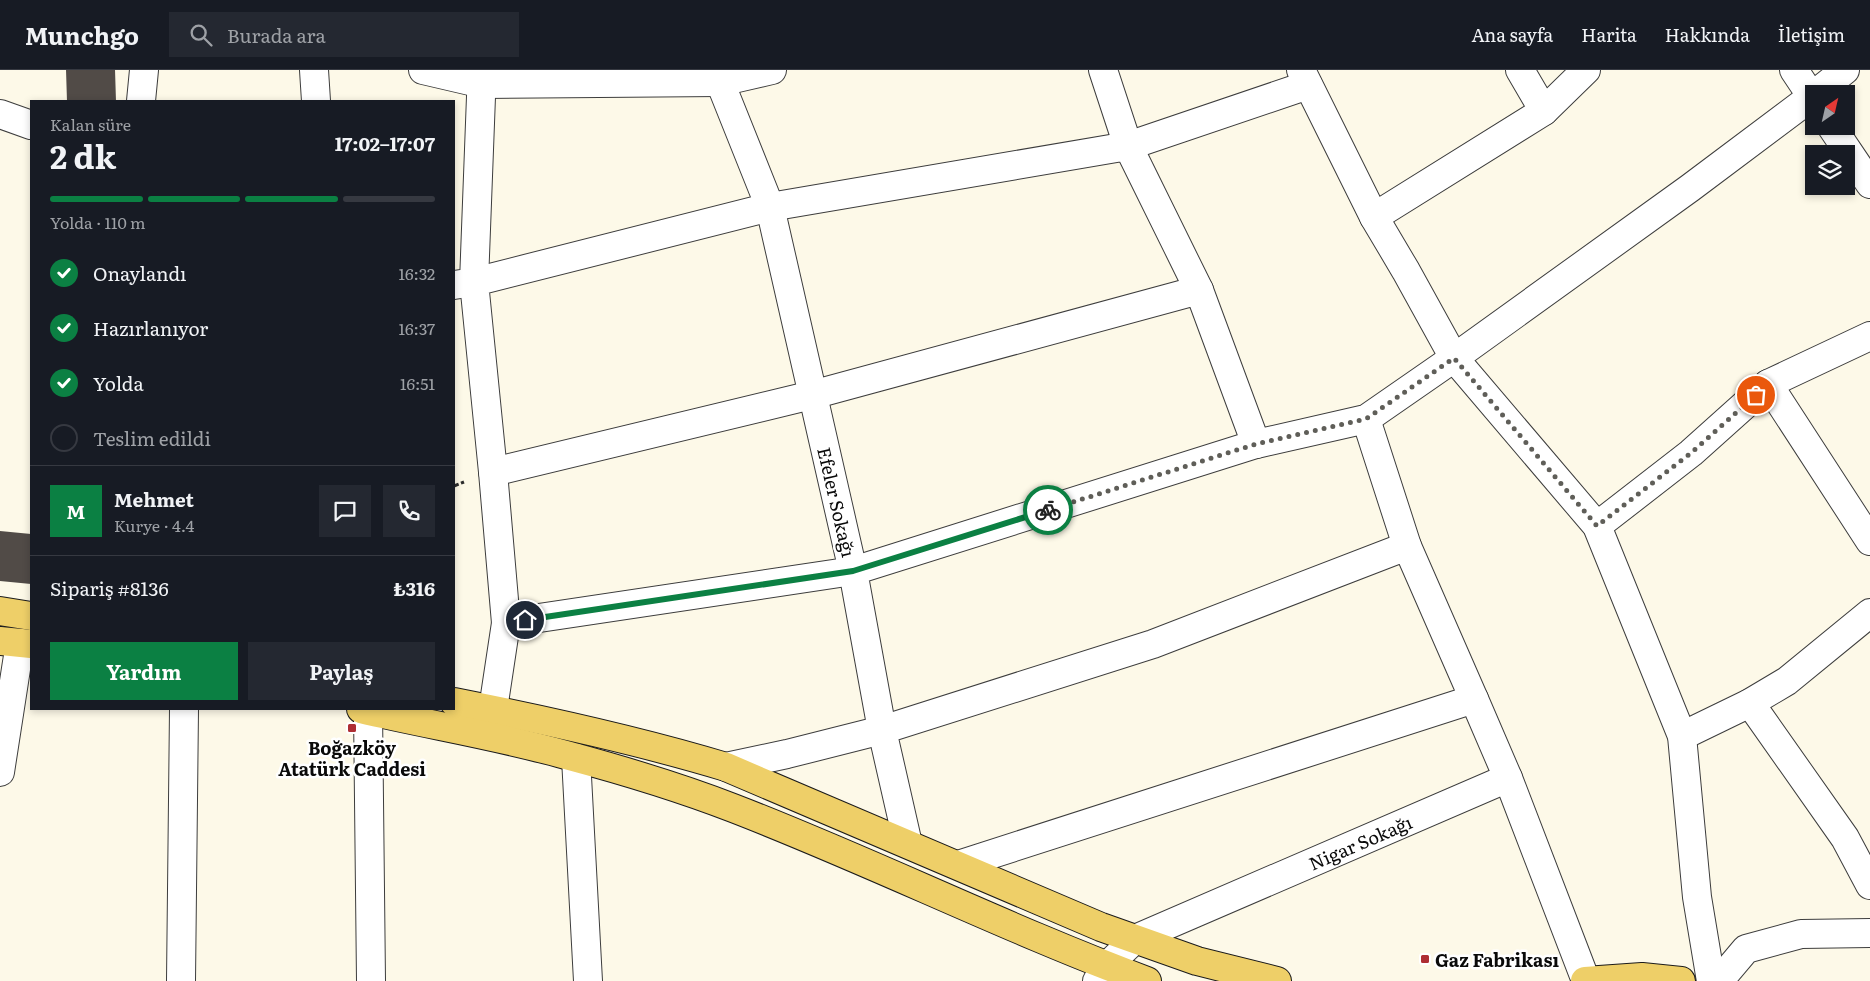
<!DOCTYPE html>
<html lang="tr">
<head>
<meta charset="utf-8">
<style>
  :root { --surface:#171b24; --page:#242831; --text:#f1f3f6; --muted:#9ea1a6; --line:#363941; --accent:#0b8043 }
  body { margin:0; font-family:Literata,serif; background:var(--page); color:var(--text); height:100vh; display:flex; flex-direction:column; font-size:19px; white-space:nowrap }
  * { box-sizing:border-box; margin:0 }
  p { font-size:16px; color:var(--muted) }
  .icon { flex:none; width:28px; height:28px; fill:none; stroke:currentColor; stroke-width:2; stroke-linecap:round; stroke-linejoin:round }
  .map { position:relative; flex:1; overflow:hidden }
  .side { position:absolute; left:30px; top:30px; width:425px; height:610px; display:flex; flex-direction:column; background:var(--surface); border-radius:0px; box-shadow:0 2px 8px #0003 }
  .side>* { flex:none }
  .needle { width:32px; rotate:34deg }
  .buttons { position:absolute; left:1805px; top:15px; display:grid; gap:10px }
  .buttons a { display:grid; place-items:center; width:50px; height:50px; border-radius:0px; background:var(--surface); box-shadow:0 2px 8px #0003; font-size:25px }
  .pin { position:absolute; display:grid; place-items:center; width:42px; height:42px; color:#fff; margin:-21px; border:2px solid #fff; border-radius:50%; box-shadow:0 1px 5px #0007 }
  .courier { position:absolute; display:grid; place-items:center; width:50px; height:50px; margin:-25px; border:4px solid #0b8043; border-radius:50%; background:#fff; color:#222; box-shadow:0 1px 6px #0007 }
  .head em { font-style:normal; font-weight:700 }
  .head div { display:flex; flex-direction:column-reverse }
  .head { display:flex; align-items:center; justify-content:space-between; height:85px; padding:0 20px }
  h1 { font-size:32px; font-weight:700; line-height:38px }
  .bar { display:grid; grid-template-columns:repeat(4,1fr); gap:8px 5px; align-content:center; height:60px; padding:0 20px }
  .bar i { height:6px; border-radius:4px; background:var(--line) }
  .bar .active { background:var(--accent) }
  .bar p { grid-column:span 4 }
  .line { display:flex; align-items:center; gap:12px; padding:0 20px; border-top:1px solid var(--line) }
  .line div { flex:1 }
  .round { display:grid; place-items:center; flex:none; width:52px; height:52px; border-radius:0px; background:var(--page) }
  ol { padding:0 20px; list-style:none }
  li { display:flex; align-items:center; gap:15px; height:55px }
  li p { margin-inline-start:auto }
  li .icon { padding:5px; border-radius:50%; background:var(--accent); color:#fff; stroke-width:4 }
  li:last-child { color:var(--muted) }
  li i { width:28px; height:28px; border:2px solid var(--line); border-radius:50% }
  .cta { display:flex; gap:10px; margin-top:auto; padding:10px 20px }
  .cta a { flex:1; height:58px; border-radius:0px; background:var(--accent); color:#fff; font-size:20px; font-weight:700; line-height:58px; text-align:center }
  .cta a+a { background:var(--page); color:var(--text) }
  header { display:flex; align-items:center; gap:30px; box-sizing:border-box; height:70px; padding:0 25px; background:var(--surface); border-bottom:1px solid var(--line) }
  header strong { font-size:24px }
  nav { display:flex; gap:28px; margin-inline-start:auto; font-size:18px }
  .search { width:350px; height:45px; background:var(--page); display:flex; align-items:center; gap:12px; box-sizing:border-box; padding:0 18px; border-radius:0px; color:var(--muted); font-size:19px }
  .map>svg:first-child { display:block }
  .building { fill:#514b47 }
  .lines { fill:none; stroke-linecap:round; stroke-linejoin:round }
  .minor-casing { stroke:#3d3d3d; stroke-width:30 }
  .major-casing { stroke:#1b1b1b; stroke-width:30 }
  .path { stroke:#2c2c2c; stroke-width:3; stroke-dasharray:5 2.5; stroke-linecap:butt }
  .minor { stroke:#fff; stroke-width:28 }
  .major { stroke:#eecf68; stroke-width:28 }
  .done { stroke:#5f5e58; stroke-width:5; stroke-dasharray:0 9 }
  .route { stroke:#0b8043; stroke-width:6 }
  .poi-dot { fill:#ae2e33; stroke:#fff; stroke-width:2 }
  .labels { text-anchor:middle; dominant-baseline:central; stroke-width:5; stroke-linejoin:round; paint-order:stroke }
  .street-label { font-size:18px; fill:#0a0a0a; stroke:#fff }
  .poi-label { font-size:18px; font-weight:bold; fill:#0a0a0a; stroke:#fff }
</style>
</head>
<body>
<header>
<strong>Munchgo</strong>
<div class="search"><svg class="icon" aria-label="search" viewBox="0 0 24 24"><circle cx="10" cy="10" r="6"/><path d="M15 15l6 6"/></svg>Burada ara</div>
<nav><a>Ana sayfa</a><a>Harita</a><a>Hakkında</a><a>İletişim</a></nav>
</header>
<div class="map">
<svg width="1870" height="911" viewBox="0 0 1870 911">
  <rect width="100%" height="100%" fill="#fdf9e8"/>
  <g class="building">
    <polygon points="66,0 115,0 116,31 67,31"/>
    <polygon points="0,461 31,464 31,514 0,511"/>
  </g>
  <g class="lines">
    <defs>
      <g id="minor">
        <polyline points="314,0 316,31"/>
        <polyline points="423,0 483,14 720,12 772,0"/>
        <polyline points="1103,0 1128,76 1308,15"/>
        <polyline points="1301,0 1374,147 1406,201 1454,288 1597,456 1682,666 1697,827 1711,911"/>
        <polyline points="1520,0 1544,41"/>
        <polyline points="1794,0 1814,30"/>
        <polyline points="1815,24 1845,0"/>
        <polyline points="141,31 144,0"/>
        <polyline points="0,44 31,55"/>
        <polyline points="1831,56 1870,114"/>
        <polyline points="1374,147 1544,41 1586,0"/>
        <polyline points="454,215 474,212 482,0"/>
        <polyline points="1768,314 1870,471"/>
        <polyline points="1366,349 1407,476"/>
        <polyline points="493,402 474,212 770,137 1128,76 1199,220"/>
        <polyline points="1597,456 1691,383 1768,314 1870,266"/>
        <polyline points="506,553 493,402 812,325 1199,220 1256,374"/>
        <polyline points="1750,633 1845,768 1870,815"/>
        <polyline points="493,639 506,553 853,501 770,137 720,12 719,0"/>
        <polyline points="368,640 371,911"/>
        <polyline points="1682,666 1750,633 1787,611 1870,543"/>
        <polyline points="576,688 588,911"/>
        <polyline points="726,697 787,684 882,660 853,501 1256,374 1366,349 1454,288 1690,118 1814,25"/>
        <polyline points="0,702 20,573"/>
        <polyline points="1508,708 1586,911"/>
        <polyline points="908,774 882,660 1153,574 1407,476 1474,629 958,795"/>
        <polyline points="181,911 184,639"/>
        <path id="s1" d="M1097 911 1107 896 1135 869 1508 708 1474 629"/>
        <polyline points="1719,911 1746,879 1801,864 1870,863"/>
      </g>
      <g id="major">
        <polyline points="0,541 31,546"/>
        <polyline points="0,571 31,574"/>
        <path d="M454 632C545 650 637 670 726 697L1101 857 1197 891 1277 911"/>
        <path d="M361 639C429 655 499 666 566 685 622 700 679 717 733 738 873 792 1007 859 1147 911"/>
        <polyline points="1585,911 1642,907 1681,911"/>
      </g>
    </defs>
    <use href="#minor" class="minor-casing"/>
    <use href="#major" class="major-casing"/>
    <polyline class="path" points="454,416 464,412"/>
    <use href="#minor" class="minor"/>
    <use href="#major" class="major"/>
  </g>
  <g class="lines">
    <polyline class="done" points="1048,440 1256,374 1366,349 1454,288 1597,456 1691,383 1756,325"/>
    <polyline class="route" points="525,550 853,501 1048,440"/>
  </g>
  <g class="poi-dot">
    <rect x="347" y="653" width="10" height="10" rx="2.5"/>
    <rect x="1420" y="884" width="10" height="10" rx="2.5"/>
  </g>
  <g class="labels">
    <g class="street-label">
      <text transform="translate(837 432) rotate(77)">Efeler Sokağı</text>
      <text stroke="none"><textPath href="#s1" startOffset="302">Nigar Sokağı</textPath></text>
    </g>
    <g class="poi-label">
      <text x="352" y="677">Boğazköy<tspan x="352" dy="21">Atatürk Caddesi</tspan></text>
      <text x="1435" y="889" text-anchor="start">Gaz Fabrikası</text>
    </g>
  </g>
</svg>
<div class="buttons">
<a><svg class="needle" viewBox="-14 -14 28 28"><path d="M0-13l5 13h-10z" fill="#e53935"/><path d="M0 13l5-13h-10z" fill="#9ea1a6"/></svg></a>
<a><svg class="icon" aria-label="layers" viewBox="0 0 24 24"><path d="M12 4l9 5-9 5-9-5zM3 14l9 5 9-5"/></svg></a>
</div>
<div class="pin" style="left:1756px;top:325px;background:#ea580c"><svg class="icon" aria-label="bag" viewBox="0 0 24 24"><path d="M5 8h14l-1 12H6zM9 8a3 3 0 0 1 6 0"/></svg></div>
<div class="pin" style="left:525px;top:550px;background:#1f2937"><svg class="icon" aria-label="home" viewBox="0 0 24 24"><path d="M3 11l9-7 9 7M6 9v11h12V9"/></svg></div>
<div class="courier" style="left:1048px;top:440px"><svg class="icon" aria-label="bike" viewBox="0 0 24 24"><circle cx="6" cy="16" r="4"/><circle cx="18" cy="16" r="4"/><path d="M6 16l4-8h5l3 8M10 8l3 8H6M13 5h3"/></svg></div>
<section class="side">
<div class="head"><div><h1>2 dk</h1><p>Kalan süre</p></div><em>17:02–17:07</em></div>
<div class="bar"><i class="active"></i><i class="active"></i><i class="active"></i><i></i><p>Yolda · 110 m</p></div>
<ol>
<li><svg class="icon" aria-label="check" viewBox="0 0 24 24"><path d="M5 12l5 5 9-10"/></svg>Onaylandı<p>16:32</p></li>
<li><svg class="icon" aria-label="check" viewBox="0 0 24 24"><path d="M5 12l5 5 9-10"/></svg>Hazırlanıyor<p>16:37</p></li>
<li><svg class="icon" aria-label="check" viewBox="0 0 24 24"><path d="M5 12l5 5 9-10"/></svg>Yolda<p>16:51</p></li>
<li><i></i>Teslim edildi</li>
</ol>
<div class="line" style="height:90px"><b class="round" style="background:var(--accent);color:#fff">M</b><div><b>Mehmet</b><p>Kurye · 4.4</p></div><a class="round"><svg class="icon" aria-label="chat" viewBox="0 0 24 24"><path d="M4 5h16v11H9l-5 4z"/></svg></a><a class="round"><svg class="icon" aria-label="phone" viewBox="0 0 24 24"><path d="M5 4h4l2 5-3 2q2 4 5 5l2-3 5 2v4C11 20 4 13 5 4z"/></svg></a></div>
<div class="line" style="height:65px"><div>Sipariş #8136</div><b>₺316</b></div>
<div class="cta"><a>Yardım</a><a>Paylaş</a></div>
</section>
</div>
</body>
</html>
